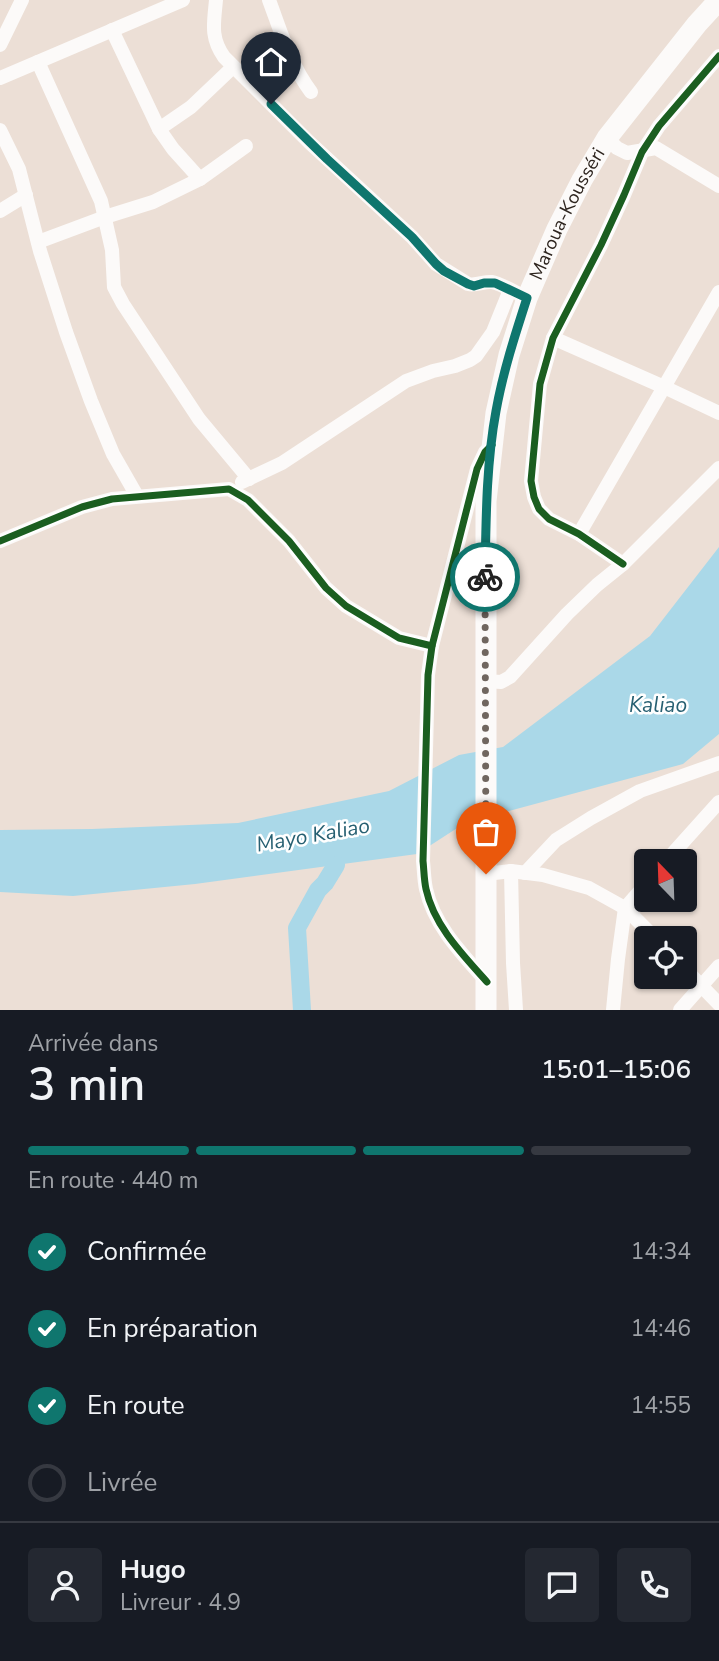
<!DOCTYPE html>
<html lang="fr">
<head>
<meta charset="utf-8">
<style>
  :root { --surface:#171b24; --page:#242831; --text:#f1f3f6; --muted:#9ea1a6; --line:#363941; --accent:#0f766e }
  body { margin:0; font-family:"Nunito Sans",sans-serif; background:var(--page); color:var(--text); height:100vh; display:flex; flex-direction:column; font-size:26px; white-space:nowrap }
  * { box-sizing:border-box; margin:0 }
  p { font-size:23px; color:var(--muted) }
  .icon { flex:none; width:38px; height:38px; fill:none; stroke:currentColor; stroke-width:2; stroke-linecap:round; stroke-linejoin:round }
  .map { position:relative; height:1010px; overflow:hidden }
  .side { display:flex; flex-direction:column; background:var(--surface); flex:1 }
  .side>* { flex:none }
  .needle { width:46px; rotate:337deg }
  .buttons { position:absolute; left:634px; top:849px; display:grid; gap:14px }
  .buttons a { display:grid; place-items:center; width:63px; height:63px; border-radius:7px; background:var(--surface); box-shadow:0 2px 5px #0004; font-size:35px }
  .pin { position:absolute; display:grid; place-items:center; width:60px; height:60px; color:#fff; margin:-72px -30px; border-radius:50% 50% 50% 0; rotate:-45deg; box-shadow:0 0 7px #0007 }
  .pin .icon { rotate:45deg }
  .courier { position:absolute; display:grid; place-items:center; width:70px; height:70px; margin:-35px; border:5px solid #0f766e; border-radius:50%; background:#fff; color:#222; box-shadow:0 2px 9px #0007 }
  .overview em { font-style:normal; font-weight:600 }
  .overview div { display:flex; flex-direction:column-reverse }
  .overview { display:flex; align-items:center; justify-content:space-between; height:119px; padding:0 28px }
  h1 { font-size:46px; font-weight:600; line-height:52px }
  .bar { display:grid; grid-template-columns:repeat(4,1fr); gap:10px 7px; align-content:center; height:84px; padding:0 28px }
  .bar i { height:9px; border-radius:5px; background:var(--line) }
  .bar .active { background:var(--accent) }
  .bar p { grid-column:span 4 }
  .line { display:flex; align-items:center; gap:18px; padding:0 28px; border-top:2px solid var(--line) }
  .line div { flex:1 }
  .round { display:grid; place-items:center; flex:none; width:74px; height:74px; border-radius:7px; background:var(--page) }
  ol { padding:0 28px; list-style:none }
  li { display:flex; align-items:center; gap:21px; height:77px }
  li p { margin-inline-start:auto }
  li .icon { padding:7px; border-radius:50%; background:var(--accent); color:#fff; stroke-width:4 }
  li:last-child { color:var(--muted) }
  li i { width:38px; height:38px; border:4px solid var(--line); border-radius:50% }
  .map>svg:first-child { display:block }
  .water { fill:#aad8e8 }
  .lines { fill:none; stroke-linecap:round; stroke-linejoin:round }
  .river { stroke:#aad8e8; stroke-width:18 }
  .minor { stroke:#fcfaf9; stroke-width:14 }
  .highway { stroke:#fcfaf9; stroke-width:21 }
  .cycleway-casing { stroke:#fff; stroke-width:11 }
  .cycleway { stroke:#1b5e20; stroke-width:7 }
  .done { stroke:#70665f; stroke-width:7; stroke-dasharray:0 12.6 }
  .route { stroke:#0f766e; stroke-width:9 }
  .labels { text-anchor:middle; dominant-baseline:central; stroke-width:5; stroke-linejoin:round; paint-order:stroke }
  .street-label { font-size:19px; fill:#2e251f; stroke:#fff }
  .water-label { font-size:21px; font-style:italic; fill:#276072; stroke:#fff }
</style>
</head>
<body>
<div class="map">
<svg width="719" height="1010" viewBox="0 0 719 1010">
  <rect width="100%" height="100%" fill="#ecdfd6"/>
  <polygon class="water" points="719,547 719,734 683,764 465,823 417,854 195,884 73,896 0,892 0,830 92,829 238,823 389,791 459,755 503,747 650,636"/>
  <g class="lines">
    <polyline class="river" points="302,1010 297,928 318,890 325,883 336,865"/>
    <g class="minor">
      <path d="M216 0C214 23 210 37 224 57L309 142 412 237 436 264 468 284C477 286 484 281 492 282 500 283 518 294 527 298"/>
      <path d="M269 0C281 32 290 64 311 92"/>
      <polyline points="112,30 159,129 173,149 200,179"/>
      <polyline points="0,45 22,0"/>
      <polyline points="38,62 101,201 112,250 114,287 123,304 199,419 249,479"/>
      <polyline points="0,78 183,0"/>
      <polyline points="159,129 191,107 233,67"/>
      <polyline points="0,130 19,169 40,251 66,332 91,401 113,454 137,496"/>
      <polyline points="607,138 617,148 627,153 656,148 719,186"/>
      <polyline points="0,211 26,195"/>
      <polyline points="38,242 105,217 153,202 200,179 246,146"/>
      <polyline points="553,338 664,387 719,413"/>
      <polyline points="242,482 282,463 406,381 433,371 455,366 470,360 476,356 493,332 510,290"/>
      <polyline points="579,534 719,292"/>
      <polyline points="0,541 82,507 112,499 229,489 248,500 289,541 326,588 346,606 399,638 432,646"/>
      <polyline points="623,564 579,534 549,519 539,509 534,497 531,481 540,384 553,338 601,245 624,195 642,152 659,126 719,56"/>
      <polyline points="486,681 501,682 510,677 567,614 597,585 623,564 719,468"/>
      <polyline points="666,861 719,802"/>
      <polyline points="511,871 513,963 516,1010"/>
      <polyline points="525,873 556,840 591,818 640,791 719,763"/>
      <polyline points="486,874 511,871 543,875 589,888 625,908 655,938"/>
      <polyline points="684,968 719,1004"/>
      <path d="M487 982C463 955 434 926 426 889 424 880 424 870 423 861L428 675 432 646 477 469 485 452 491 446"/>
      <polyline points="613,1010 618,959 625,908 646,884"/>
      <polyline points="680,1010 719,966"/>
    </g>
    <path class="highway" id="s1" d="M486 1010V501L496 413 509 355 527 298 557 229 582 180 607 138 697 24 719 0"/>
    <defs>
      <g id="cycleway">
        <polyline points="0,541 82,507 112,499 229,489 248,500 289,541 326,588 346,606 399,638 432,646"/>
        <polyline points="623,564 579,534 549,519 539,509 534,497 531,481 540,384 553,338 601,245 624,195 642,152 659,126 719,56"/>
        <path d="M487 982C463 955 434 926 426 889 424 880 424 870 423 861L428 675 432 646 477 469 485 452 492 445"/>
      </g>
    </defs>
    <use href="#cycleway" class="cycleway-casing"/>
    <use href="#cycleway" class="cycleway"/>
  </g>
  <g class="lines">
    <polyline class="done" points="485,577 486,874"/>
    <path class="route" d="M271 104 327 159 412 237 436 264 444 271 468 284 474 286 484 283H495L527 298C515 335 503 372 496 411 486 465 486 522 485 577"/>
  </g>
  <g class="labels">
    <g class="street-label">
      <text stroke="none"><textPath href="#s1" startOffset="810">Maroua-Kousséri</textPath></text>
    </g>
    <g class="water-label">
      <text x="658" y="705">Kaliao</text>
      <text transform="translate(313 835) rotate(-10)">Mayo Kaliao</text>
    </g>
  </g>
</svg>
<div class="buttons">
<a><svg class="needle" viewBox="-14 -14 28 28"><path d="M0-13l5 13h-10z" fill="#e53935"/><path d="M0 13l5-13h-10z" fill="#9ea1a6"/></svg></a>
<a><svg class="icon" aria-label="locate" viewBox="0 0 24 24"><circle cx="12" cy="12" r="6"/><path d="M12 2v4M12 18v4M2 12h4M18 12h4"/></svg></a>
</div>
<div class="pin" style="left:486px;top:874px;background:#ea580c"><svg class="icon" aria-label="bag" viewBox="0 0 24 24"><path d="M5 8h14l-1 12H6zM9 8a3 3 0 0 1 6 0"/></svg></div>
<div class="pin" style="left:271px;top:104px;background:#1f2937"><svg class="icon" aria-label="home" viewBox="0 0 24 24"><path d="M3 11l9-7 9 7M6 9v11h12V9"/></svg></div>
<div class="courier" style="left:485px;top:577px"><svg class="icon" aria-label="bike" viewBox="0 0 24 24"><circle cx="6" cy="16" r="4"/><circle cx="18" cy="16" r="4"/><path d="M6 16l4-8h5l3 8M10 8l3 8H6M13 5h3"/></svg></div>
</div>
<section class="side">
<div class="overview"><div><h1>3 min</h1><p>Arrivée dans</p></div><em>15:01–15:06</em></div>
<div class="bar"><i class="active"></i><i class="active"></i><i class="active"></i><i></i><p>En route · 440 m</p></div>
<ol>
<li><svg class="icon" aria-label="check" viewBox="0 0 24 24"><path d="M5 12l5 5 9-10"/></svg>Confirmée<p>14:34</p></li>
<li><svg class="icon" aria-label="check" viewBox="0 0 24 24"><path d="M5 12l5 5 9-10"/></svg>En préparation<p>14:46</p></li>
<li><svg class="icon" aria-label="check" viewBox="0 0 24 24"><path d="M5 12l5 5 9-10"/></svg>En route<p>14:55</p></li>
<li><i></i>Livrée</li>
</ol>
<div class="line" style="height:126px"><a class="round"><svg class="icon" aria-label="person" viewBox="0 0 24 24"><circle cx="12" cy="8" r="4"/><path d="M4 21q1-7 8-7t8 7"/></svg></a><div><b>Hugo</b><p>Livreur · 4.9</p></div><a class="round"><svg class="icon" aria-label="chat" viewBox="0 0 24 24"><path d="M4 5h16v11H9l-5 4z"/></svg></a><a class="round"><svg class="icon" aria-label="phone" viewBox="0 0 24 24"><path d="M5 4h4l2 5-3 2q2 4 5 5l2-3 5 2v4C11 20 4 13 5 4z"/></svg></a></div>
</section>
</body>
</html>
